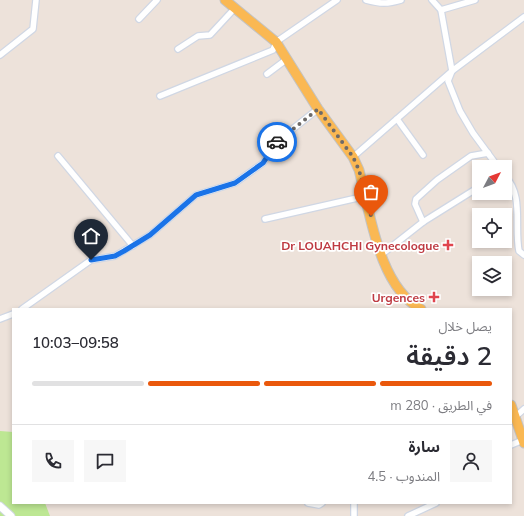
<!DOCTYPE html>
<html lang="ar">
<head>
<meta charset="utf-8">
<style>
  :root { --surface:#fff; --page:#f7f7f7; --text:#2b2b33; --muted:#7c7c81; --line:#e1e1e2; --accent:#ea580c }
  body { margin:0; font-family:Mulish,"Noto Sans Arabic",sans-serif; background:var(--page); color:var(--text); direction:rtl; height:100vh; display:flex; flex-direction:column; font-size:15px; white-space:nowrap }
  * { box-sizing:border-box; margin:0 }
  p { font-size:13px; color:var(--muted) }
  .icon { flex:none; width:22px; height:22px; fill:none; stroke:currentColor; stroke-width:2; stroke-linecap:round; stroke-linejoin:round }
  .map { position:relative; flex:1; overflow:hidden; direction:ltr }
  .side { position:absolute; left:12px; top:308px; width:500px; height:196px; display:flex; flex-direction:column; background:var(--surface); border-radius:0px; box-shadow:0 2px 6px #0003; direction:rtl }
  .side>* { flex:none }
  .needle { width:26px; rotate:49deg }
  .buttons { position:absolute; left:472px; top:160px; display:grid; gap:8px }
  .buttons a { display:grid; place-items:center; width:40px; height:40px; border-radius:0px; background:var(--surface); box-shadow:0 2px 6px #0003; font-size:20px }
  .pin { position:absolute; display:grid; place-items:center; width:34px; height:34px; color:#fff; margin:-41px -17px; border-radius:50% 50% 50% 0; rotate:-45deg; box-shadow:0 0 4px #0007 }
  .pin .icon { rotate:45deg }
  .courier { position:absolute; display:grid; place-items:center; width:40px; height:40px; margin:-20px; border:3px solid #1a73e8; border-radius:50%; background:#fff; color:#222; box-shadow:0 1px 5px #0007 }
  .summary em { font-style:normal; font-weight:600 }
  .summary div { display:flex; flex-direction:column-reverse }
  .summary { display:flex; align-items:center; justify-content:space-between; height:68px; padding:0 20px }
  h1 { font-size:26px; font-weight:600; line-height:30px }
  .bar { display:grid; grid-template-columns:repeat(4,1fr); gap:6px 4px; align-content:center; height:48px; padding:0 20px }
  .bar i { height:5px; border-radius:3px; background:var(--line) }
  .bar .current { background:var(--accent) }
  .bar p { grid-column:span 4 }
  .line { display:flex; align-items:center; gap:10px; padding:0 20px; border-top:1px solid var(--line) }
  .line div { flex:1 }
  .round { display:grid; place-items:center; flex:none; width:42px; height:42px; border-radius:0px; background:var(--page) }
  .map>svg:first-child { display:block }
  .green { fill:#bde793 }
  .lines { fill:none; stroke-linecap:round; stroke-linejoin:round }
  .minor-casing { stroke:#d0d7e4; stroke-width:8 }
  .tertiary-casing { stroke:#d0d7e4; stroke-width:9 }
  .primary-casing { stroke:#c3c3c3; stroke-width:11 }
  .minor { stroke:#fff; stroke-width:5.5 }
  .tertiary { stroke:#fff; stroke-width:7 }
  .primary { stroke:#fab853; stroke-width:9 }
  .done { stroke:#6e6a68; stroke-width:4; stroke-dasharray:0 7.2 }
  .route { stroke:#1a73e8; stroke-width:5 }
  .health-dot { fill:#e0444e; stroke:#fff; stroke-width:1.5 }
  .labels { text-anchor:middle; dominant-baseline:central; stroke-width:3.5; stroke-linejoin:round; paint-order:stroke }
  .health-label { font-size:12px; font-weight:bold; fill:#be3a42; stroke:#fff; text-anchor:end }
</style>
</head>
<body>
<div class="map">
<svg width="524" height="516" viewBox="0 0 524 516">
  <rect width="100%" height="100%" fill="#ede2da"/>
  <polygon class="green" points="0,431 13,432 13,503 45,503 50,516 0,516"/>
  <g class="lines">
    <defs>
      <g id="minor">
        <path d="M366 0C380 4 388 4 401 0"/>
        <polyline points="432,0 441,10 452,71 448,81 460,111 473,133 498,167"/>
        <polyline points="441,10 475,0"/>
        <polyline points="139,19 157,0"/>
        <polyline points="178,49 198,36 210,35 235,8"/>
        <polyline points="0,55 33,29 36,0"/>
        <polyline points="267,74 287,59"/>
        <polyline points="160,96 273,50 276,42 337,0"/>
        <polyline points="397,119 423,155"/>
        <polyline points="58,156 133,246"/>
        <polyline points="353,157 452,71 524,17"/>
        <path d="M505 176C524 195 514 226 519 251L524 255"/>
        <polyline points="265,219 366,196"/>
        <polyline points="423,222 415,204 416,199 437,180 471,156 488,153"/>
        <polyline points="381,255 423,222 479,187"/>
        <polyline points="22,309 91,260 115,256 150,235 196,195 235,183 263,163 280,139 318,109"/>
        <polyline points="0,319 13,314"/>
        <polyline points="515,417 524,409"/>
        <polyline points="511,445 523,440"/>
        <polyline points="308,503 319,505 322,503"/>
        <polyline points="354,516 354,503"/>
        <polyline points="408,516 436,503"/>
      </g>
      <polyline id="tertiary" points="0,506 11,516"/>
      <g id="primary">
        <path d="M225 0 276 42 318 109 353 157 359 170C370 213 379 287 421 309"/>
        <polyline points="511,405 524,443"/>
      </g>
    </defs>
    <use href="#minor" class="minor-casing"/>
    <use href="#tertiary" class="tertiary-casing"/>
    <use href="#primary" class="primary-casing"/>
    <use href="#minor" class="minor"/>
    <use href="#tertiary" class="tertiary"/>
    <use href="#primary" class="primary"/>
  </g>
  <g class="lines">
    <polyline class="done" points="277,142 318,109 353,157 359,170 371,216"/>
    <polyline class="route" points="91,260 115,256 124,251 150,235 196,195 235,183 263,163 277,142"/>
  </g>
  <g class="health-dot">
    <path d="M446 239h4v4h4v4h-4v4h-4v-4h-4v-4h4z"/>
    <path d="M432 291h4v4h4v4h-4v4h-4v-4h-4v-4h4z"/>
  </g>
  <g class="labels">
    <g class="health-label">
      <text x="439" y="245">Dr LOUAHCHI Gynecologue</text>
      <text x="425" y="297">Urgences</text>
    </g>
  </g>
</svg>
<div class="buttons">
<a><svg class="needle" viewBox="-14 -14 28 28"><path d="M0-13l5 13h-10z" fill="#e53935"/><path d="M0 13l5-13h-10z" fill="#7c7c81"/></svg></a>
<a><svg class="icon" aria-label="locate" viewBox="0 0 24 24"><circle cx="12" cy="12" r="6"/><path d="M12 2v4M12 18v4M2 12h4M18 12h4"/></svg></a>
<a><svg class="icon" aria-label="layers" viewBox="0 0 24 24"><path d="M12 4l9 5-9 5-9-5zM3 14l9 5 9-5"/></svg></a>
</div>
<div class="pin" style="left:371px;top:216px;background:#ea580c"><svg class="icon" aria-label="bag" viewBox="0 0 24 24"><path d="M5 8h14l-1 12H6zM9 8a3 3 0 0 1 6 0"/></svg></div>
<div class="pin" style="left:91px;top:260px;background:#1f2937"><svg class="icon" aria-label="home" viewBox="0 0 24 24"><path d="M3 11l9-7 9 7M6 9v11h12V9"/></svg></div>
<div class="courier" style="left:277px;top:142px"><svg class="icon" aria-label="car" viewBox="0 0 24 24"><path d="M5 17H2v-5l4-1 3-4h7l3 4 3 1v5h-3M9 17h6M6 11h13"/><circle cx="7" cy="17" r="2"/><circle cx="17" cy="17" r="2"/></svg></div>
<section class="side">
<div class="summary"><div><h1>2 دقيقة</h1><p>يصل خلال</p></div><em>09:58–10:03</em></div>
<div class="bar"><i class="current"></i><i class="current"></i><i class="current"></i><i></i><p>في الطريق · 280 m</p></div>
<div class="line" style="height:72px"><a class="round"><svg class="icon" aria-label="person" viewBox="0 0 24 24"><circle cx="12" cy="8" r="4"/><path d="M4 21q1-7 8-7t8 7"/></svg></a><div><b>سارة</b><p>المندوب · 4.5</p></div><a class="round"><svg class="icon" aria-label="chat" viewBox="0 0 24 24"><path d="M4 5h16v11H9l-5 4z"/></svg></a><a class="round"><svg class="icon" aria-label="phone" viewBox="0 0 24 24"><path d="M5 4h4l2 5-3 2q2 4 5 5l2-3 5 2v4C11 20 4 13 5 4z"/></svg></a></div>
</section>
</div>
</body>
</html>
